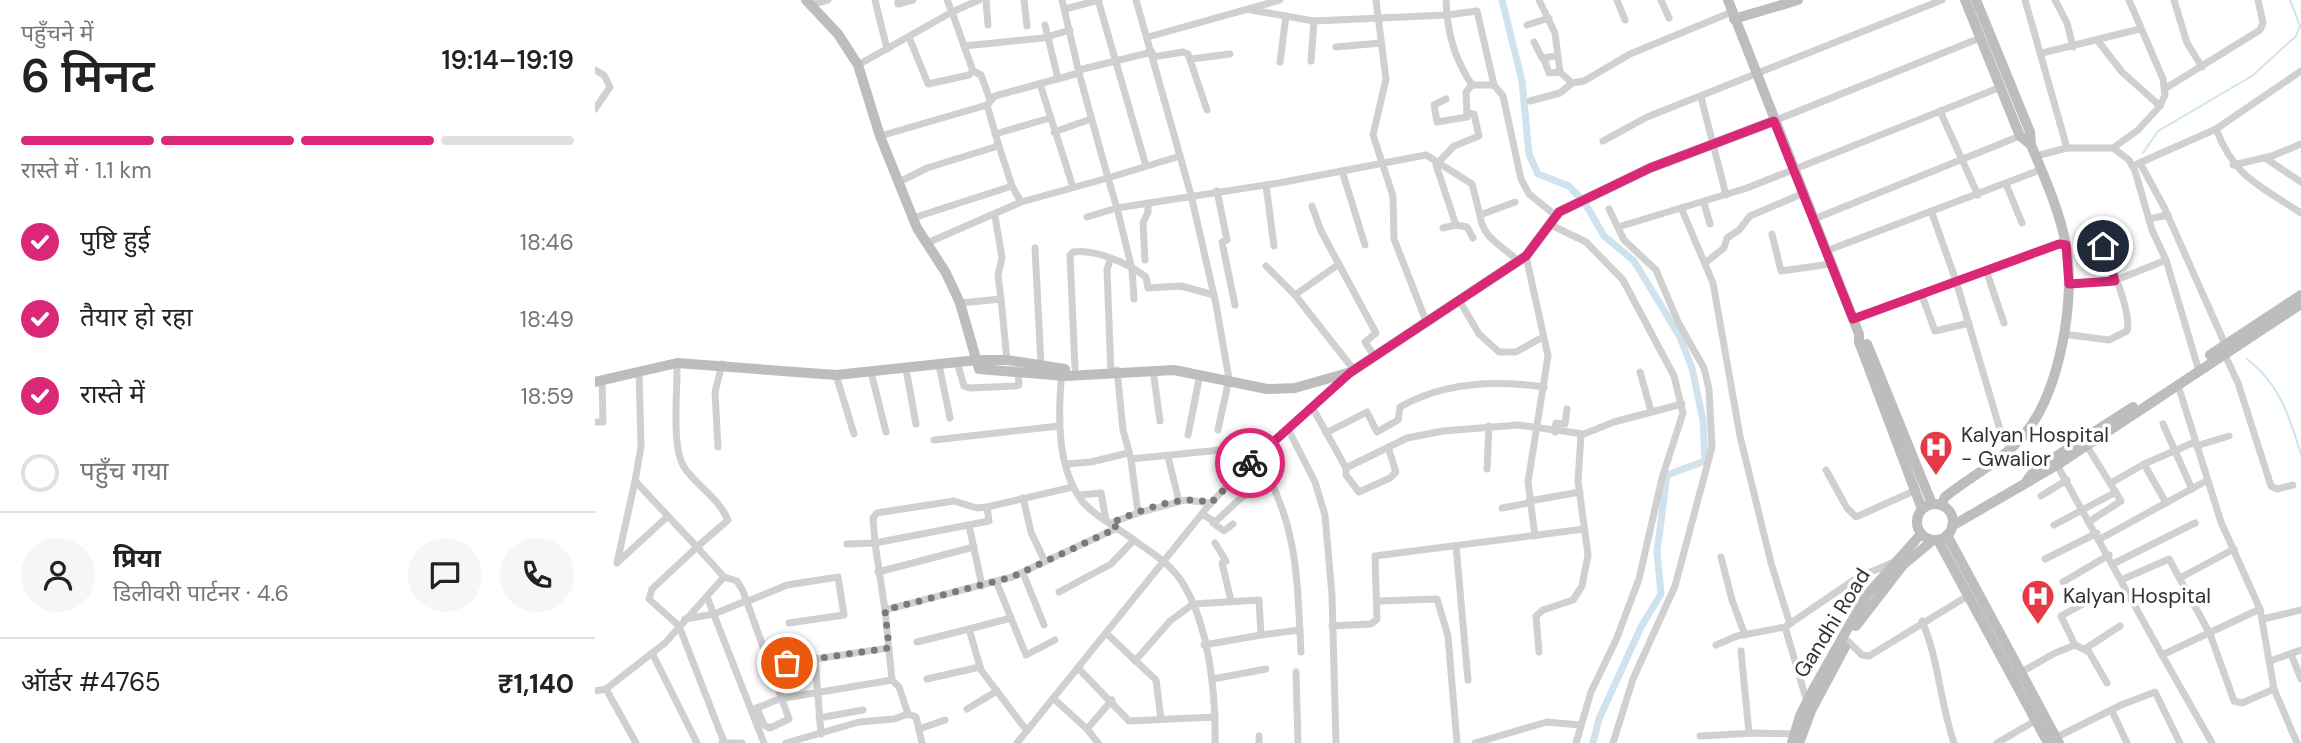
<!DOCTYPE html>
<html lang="hi">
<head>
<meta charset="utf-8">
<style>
  :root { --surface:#fff; --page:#f6f6f6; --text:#222; --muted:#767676; --line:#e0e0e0; --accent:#db2777 }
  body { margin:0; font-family:"DM Sans","Noto Sans Devanagari",sans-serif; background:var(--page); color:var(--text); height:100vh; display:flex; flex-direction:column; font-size:26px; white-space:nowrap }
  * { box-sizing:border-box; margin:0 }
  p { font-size:23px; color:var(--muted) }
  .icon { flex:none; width:38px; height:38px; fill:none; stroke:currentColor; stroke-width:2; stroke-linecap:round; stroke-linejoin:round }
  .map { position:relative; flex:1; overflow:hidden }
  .panel { display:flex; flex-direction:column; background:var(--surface); width:595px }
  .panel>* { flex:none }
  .pin { position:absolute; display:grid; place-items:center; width:60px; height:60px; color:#fff; margin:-30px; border:4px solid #fff; border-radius:50%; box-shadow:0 2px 7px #0007 }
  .courier { position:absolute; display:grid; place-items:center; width:70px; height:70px; margin:-35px; border:5px solid #db2777; border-radius:50%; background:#fff; color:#222; box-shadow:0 2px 9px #0007 }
  .headline em { font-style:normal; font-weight:600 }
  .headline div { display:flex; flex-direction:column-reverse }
  .headline { display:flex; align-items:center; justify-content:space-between; height:119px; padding:0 21px }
  h1 { font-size:46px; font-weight:600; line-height:52px }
  .bar { display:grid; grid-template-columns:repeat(4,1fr); gap:10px 7px; align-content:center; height:84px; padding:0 21px }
  .bar i { height:9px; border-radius:5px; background:var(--line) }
  .bar .selected { background:var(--accent) }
  .bar p { grid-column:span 4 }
  .line { display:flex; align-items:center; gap:18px; padding:0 21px; border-top:2px solid var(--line) }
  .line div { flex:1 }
  .round { display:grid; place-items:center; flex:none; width:74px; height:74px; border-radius:37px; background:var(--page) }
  ol { padding:0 21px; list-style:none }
  li { display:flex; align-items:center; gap:21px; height:77px }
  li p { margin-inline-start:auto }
  li .icon { padding:7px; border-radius:50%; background:var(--accent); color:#fff; stroke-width:4 }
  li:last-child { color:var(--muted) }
  li i { width:38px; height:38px; border:4px solid var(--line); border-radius:50% }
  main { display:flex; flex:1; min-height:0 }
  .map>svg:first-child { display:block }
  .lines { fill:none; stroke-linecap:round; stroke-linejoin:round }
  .stream { stroke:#cfe2ee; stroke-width:2 }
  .canal { stroke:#cfe2ee; stroke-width:7 }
  .street { stroke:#d0d0d0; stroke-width:7 }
  .secondary { stroke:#bdbdbd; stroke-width:10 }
  .done { stroke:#7a7a7a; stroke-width:7; stroke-dasharray:0 12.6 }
  .route { stroke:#db2777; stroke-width:9 }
  .labels { text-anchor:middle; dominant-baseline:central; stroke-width:7; stroke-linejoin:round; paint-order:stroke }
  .poi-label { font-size:21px; fill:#333; stroke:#fff; text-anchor:start }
  .street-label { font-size:21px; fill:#333; stroke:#fff }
</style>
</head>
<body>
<main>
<section class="panel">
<div class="headline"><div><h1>6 मिनट</h1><p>पहुँचने में</p></div><em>19:14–19:19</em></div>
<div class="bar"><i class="selected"></i><i class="selected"></i><i class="selected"></i><i></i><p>रास्ते में · 1.1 km</p></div>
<ol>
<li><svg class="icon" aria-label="check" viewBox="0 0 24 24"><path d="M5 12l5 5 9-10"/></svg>पुष्टि हुई<p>18:46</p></li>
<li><svg class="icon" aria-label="check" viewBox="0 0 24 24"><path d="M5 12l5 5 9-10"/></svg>तैयार हो रहा<p>18:49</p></li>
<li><svg class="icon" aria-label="check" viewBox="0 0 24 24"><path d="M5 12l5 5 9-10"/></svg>रास्ते में<p>18:59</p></li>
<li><i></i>पहुँच गया</li>
</ol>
<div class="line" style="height:126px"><a class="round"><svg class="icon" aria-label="person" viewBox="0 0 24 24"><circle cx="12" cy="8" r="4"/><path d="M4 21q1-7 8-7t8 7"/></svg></a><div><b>प्रिया</b><p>डिलीवरी पार्टनर · 4.6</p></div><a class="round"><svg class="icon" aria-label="chat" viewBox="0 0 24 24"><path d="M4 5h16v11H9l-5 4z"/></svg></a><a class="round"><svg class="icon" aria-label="phone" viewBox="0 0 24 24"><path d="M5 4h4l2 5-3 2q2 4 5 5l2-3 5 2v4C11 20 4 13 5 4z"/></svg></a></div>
<div class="line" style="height:91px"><div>ऑर्डर #4765</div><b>₹1,140</b></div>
</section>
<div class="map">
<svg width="1706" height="743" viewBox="0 0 1706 743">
  <rect width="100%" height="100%" fill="#fff"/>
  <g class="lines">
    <g class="stream">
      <polyline points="1548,153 1563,131 1657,76 1701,36 1705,26 1695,0"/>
      <path d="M1652 359C1685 384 1694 416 1706 454"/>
    </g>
    <polyline class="canal" points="907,0 927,81 934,154 943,174 974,186 990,203 1009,236 1039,261 1085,337 1097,368 1108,420 1110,461 1072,475 1062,552 1066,594 1046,627 1004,719 998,743"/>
    <g class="street">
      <polyline points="280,0 292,49"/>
      <polyline points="303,0 303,4 318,0"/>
      <polyline points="391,0 393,25"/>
      <polyline points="429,0 432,26"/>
      <polyline points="467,0 484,73"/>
      <polyline points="503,0 551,166"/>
      <polyline points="541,0 596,195 621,304 634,379 623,430"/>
      <polyline points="781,0 791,79 778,135 798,196 799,239 831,321"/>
      <polyline points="944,0 960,33 965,72 977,83 989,81 1035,54 1137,12"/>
      <polyline points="1022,0 1030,20"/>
      <polyline points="1066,0 1074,18"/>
      <polyline points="1430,0 1472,148"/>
      <polyline points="1460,0 1472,23 1478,47"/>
      <polyline points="1579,0 1592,43 1607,67"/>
      <polyline points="216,5 233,0"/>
      <polyline points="470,9 504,0"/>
      <polyline points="656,10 719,21 852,15 851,0"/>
      <polyline points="450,25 463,79"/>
      <polyline points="932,25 954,18"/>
      <polyline points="314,37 333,84 374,75 378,71 357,12 384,0"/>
      <polyline points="553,37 685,0"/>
      <polyline points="1503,41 1527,72 1565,106"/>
      <polyline points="939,42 947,58 962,56"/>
      <polyline points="369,46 448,38 475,30"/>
      <polyline points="741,47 786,43"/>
      <polyline points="1447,53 1545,29"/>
      <polyline points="558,57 588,52 593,54 612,110"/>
      <polyline points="596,59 635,54"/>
      <polyline points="949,59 954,73 965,72"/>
      <polyline points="716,61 719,21"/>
      <polyline points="685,62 691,16"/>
      <polyline points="263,65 357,12 352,0"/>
      <polyline points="0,70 9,75 15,87 0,109"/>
      <polyline points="484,70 557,52"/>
      <polyline points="378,71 386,75 395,100"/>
      <polyline points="445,84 478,187"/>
      <path d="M899 85H877C862 62 855 42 852 15L882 11 899 85 908 96 926 179 934 194 960 215"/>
      <polyline points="1571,88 1665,30 1668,23 1663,0"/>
      <polyline points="1106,97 1131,195"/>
      <polyline points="851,99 839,105 842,122 872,117 871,92 877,85"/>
      <polyline points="935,101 965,93 977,83"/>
      <polyline points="1345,111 1383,195"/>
      <polyline points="873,113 879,114 884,136 859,146 841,165 861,225 872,227 878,238"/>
      <polyline points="1179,121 1385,38"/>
      <path d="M1621 129C1640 178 1664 185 1706 213"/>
      <polyline points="459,132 496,119"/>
      <polyline points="400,134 455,118"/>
      <polyline points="285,136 392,105 400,96 484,73 513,178 426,202 417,186 318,218"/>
      <polyline points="1008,141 1052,117 1347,0"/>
      <polyline points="403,143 417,186"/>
      <polyline points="1518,148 1534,160 1540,171 1557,230 1571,260 1604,371"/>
      <polyline points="585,156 513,178 522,208 684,183 831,155 877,184 885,215"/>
      <polyline points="1441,156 1472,148 1518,148 1543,130 1565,106 1570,95 1568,79 1534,0"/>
      <polyline points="1670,158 1706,182"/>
      <polyline points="1545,163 1569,207 1630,344"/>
      <polyline points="1542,164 1621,129 1706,71"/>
      <polyline points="1638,165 1677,156 1706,144"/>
      <polyline points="747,171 770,245"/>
      <polyline points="304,182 332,168 400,147 403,143 392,105"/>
      <polyline points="1411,184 1427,223"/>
      <polyline points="671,185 679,246"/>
      <polyline points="622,191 632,240 627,242 640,305"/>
      <path d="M920 202 885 215C887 238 908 246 923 261"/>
      <polyline points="1109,203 1115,224"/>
      <polyline points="717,206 726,231 781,333 770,342 780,357"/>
      <polyline points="1014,209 1029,240 1061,270 1083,322 1109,368 1114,389 1117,447 1080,586 1038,679 1018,743"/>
      <polyline points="1087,210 1118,283 1145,436 1176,563 1195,624"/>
      <polyline points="1337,213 1361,281 1406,433 1417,448"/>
      <polyline points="400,216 407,258 403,275 406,299"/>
      <polyline points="492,217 522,208 537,269 539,299"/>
      <polyline points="1219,219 1425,136"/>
      <polyline points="1554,219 1573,215"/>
      <polyline points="954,224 991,242 1028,280 1079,376 1088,413 1067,478 1044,579 1021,640 996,692 981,743"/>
      <polyline points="1023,227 1152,188 1406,87"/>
      <polyline points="848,228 861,225"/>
      <polyline points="1177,234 1186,271 1236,264"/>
      <polyline points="332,243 426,202"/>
      <polyline points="440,248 446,364"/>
      <polyline points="1231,251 1445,170"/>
      <polyline points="931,256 953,356 933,482 940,536"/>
      <polyline points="515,260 512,270 516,374"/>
      <polyline points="550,260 548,223 553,212 553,203"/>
      <polyline points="1110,263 1129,248 1132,238 1144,230 1155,216 1209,193"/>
      <polyline points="671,266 700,295 759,370"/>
      <polyline points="1391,270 1409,323"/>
      <polyline points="1474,284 1514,283 1571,260"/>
      <polyline points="1326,293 1340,331 1374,323"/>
      <polyline points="700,295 744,264"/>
      <polyline points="864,300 884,334 904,352 921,352 948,337"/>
      <polyline points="365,303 406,299 412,360"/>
      <polyline points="1258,319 1464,244 1471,245"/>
      <path d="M1468 334 1514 340 1532 331C1538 311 1509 252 1505 226"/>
      <polyline points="1628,351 1643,383 1676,486 1682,489 1698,485"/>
      <polyline points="362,362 369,386 375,388 420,386 424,385 423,371"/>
      <path d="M82 363C83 390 75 450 91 470 104 487 124 499 133 520L102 547 129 577 142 581 148 591 194 719 175 728 169 725 162 708"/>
      <polyline points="344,365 355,418"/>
      <path d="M480 368 475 255 478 252C500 249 533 263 551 277L553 288 586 286 619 295"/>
      <polyline points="311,369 321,424"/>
      <polyline points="522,370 528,430 536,459"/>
      <polyline points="558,370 565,421"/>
      <path d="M467 371C463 412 461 467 487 501 499 516 523 528 539 540 555 552 576 564 587 582 614 624 621 694 620 743"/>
      <polyline points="276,372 291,432"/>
      <polyline points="1045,372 1056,411"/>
      <polyline points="241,375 259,434"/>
      <polyline points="1583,385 1626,522 1665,609 1679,689 1702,743"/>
      <polyline points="717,407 751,468 812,438 848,431 923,425 989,434 1019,422 1087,404"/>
      <polyline points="0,422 8,422 7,381"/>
      <polyline points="1568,424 1597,489"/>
      <polyline points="693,429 720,482 730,515 737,595 741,743"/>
      <polyline points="960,432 961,423 970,424 972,409"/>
      <path d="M731 433 772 412 782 432 803 420 805 407C849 382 900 380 949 387"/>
      <polyline points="593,435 605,374"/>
      <polyline points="339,440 464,426"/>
      <polyline points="1492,446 1526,501 1495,521"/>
      <polyline points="1601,446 1634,436"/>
      <polyline points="123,447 120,392 127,364"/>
      <polyline points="573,457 584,501"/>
      <polyline points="471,464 496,462 533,453"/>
      <polyline points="1549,464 1571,503"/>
      <polyline points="1462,465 1567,655 1665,609"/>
      <polyline points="751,468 751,475 764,492 795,478 801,472 793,447"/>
      <polyline points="892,469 894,426"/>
      <polyline points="1231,470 1252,508 1261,517 1321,490"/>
      <polyline points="40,481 46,447 44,371"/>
      <polyline points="1516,483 1549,464 1600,442"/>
      <polyline points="478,487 392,507 394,521 280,543 290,610 417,577 522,528"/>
      <polyline points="484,495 506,493 511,520"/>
      <polyline points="1446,496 1472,480"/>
      <polyline points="428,498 436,532 450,562"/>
      <polyline points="934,501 985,492"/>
      <path d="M616 503 590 500 543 513 536 459 635 449 662 456C703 523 702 576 706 652"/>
      <polyline points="907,508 934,503"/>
      <polyline points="607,514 620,522 647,497 657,492"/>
      <polyline points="73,516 22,563 40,481 102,547 57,589 54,599 84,626 129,742"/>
      <polyline points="516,523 543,513"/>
      <polyline points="618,523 629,531 638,524"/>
      <polyline points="374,525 387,586"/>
      <polyline points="1459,525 1521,492"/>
      <polyline points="1505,539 1611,481"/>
      <polyline points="620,543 631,561 627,563 636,601"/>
      <polyline points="252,544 280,543 278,518 282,513 359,501 382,508 392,507"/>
      <polyline points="861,546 873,680"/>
      <polyline points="1126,557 1137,600 1150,635"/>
      <polyline points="1450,559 1502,533"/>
      <polyline points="1518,564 1600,523"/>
      <polyline points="283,572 379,547"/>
      <polyline points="428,573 449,625"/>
      <polyline points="1585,578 1639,549"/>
      <polyline points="1526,580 1574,559 1615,634 1639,701 1647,703 1679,689"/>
      <polyline points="401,581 431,655 460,640"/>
      <polyline points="1468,582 1514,555"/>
      <polyline points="464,592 516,564 539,540"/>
      <polyline points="112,597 169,743"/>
      <polyline points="784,601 842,599 853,636 862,743"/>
      <polyline points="151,602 192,585 243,577 249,615 194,623"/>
      <polyline points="290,610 297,680"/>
      <polyline points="90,619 119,614 151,601"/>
      <polyline points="1668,619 1706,610"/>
      <path d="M1327 621C1344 660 1345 703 1359 743"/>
      <polyline points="737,626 776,624 782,619 780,556 989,529"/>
      <polyline points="1190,627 1212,702"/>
      <polyline points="374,629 416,618"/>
      <polyline points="511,633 561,680 566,719"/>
      <polyline points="666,635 705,630"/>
      <polyline points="1253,641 1267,655 1274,656 1371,597"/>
      <polyline points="322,642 374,629 386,670 432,731"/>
      <polyline points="1121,645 1142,636 1190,627 1262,578 1299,562"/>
      <polyline points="1480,645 1466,616 1508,593"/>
      <polyline points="1490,649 1525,626"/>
      <polyline points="1146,651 1154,733"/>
      <polyline points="944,652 941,616 948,610 978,600 987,586 993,555 983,481 986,435"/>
      <polyline points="57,653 102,743"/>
      <polyline points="1696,654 1706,679"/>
      <polyline points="1567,655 1617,743"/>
      <polyline points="220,658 226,734"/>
      <polyline points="540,661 575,621 598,604 664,600 666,635 609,645"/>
      <polyline points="1675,661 1706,650"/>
      <polyline points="483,668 534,721 620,717"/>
      <polyline points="177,671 193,663 294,648"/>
      <polyline points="701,672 703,743"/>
      <polyline points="1423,674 1460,653 1480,645 1494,652 1512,683"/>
      <polyline points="332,679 385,667"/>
      <polyline points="618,679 671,669"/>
      <polyline points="11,689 70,643 129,577"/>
      <polyline points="0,691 11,689 41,743"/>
      <polyline points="458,698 492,729 517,700"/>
      <polyline points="372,709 402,691"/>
      <polyline points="157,710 184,699 297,680 304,687 313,714 321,717 327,743"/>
      <polyline points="1517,711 1532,743"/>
      <polyline points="224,718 268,710"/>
      <polyline points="324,729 350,720"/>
      <polyline points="492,729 503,743"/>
      <polyline points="664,736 664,743"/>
      <polyline points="1105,736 1160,733 1199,734"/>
      <polyline points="1460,738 1526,705 1560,692 1585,743"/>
      <polyline points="127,743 147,743"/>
      <polyline points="191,743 264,722 299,719 313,714"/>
      <polyline points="422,743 614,505 658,459 753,375"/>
      <polyline points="880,743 952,722 985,725"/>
      <polyline points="1402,743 1440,721"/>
    </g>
    <g class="secondary">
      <polyline points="211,0 243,34 263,65 285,136 322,228 351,273 365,303 384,369 471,376 579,370 672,389 700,388 756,372 931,256 964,212 1055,168 1179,121"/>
      <polyline points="1133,0 1264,334 1264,342 1327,509"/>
      <polyline points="1370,0 1425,136 1436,145"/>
      <polyline points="1139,19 1203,0"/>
      <polyline points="1272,344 1337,504"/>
      <polyline points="1615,355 1706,295"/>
      <polyline points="0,382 82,363 241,375 382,360 412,360 470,369"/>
      <polyline points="1432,480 1440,470 1538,407"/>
      <circle cx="1340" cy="522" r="18"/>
      <path d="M1346 505 1350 497C1376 476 1407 461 1429 435 1465 392 1481 299 1471 245 1465 212 1449 176 1436 145L1435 132 1381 0"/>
      <polyline points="1357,526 1462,465 1706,304"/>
      <polyline points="1352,535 1464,743"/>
      <polyline points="1343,540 1453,743"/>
      <polyline points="1261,626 1308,565 1338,540"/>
      <polyline points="1197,743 1205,716 1219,688 1271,596 1326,534"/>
      <polyline points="1204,743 1216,711 1250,647"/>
    </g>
  </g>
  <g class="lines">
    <path class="done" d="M192 663 294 648 290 610 417 577 522 528 516 523C545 511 585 493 616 503L655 463"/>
    <polyline class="route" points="655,463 756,372 931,256 964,212 1055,168 1179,121 1258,319 1464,244 1471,245 1474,284 1520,281 1508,246"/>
  </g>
  <defs>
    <symbol id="hospital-pin" viewBox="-11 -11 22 30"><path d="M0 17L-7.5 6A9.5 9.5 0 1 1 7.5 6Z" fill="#e63946" stroke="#fff"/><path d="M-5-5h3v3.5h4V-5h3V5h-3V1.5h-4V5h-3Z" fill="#fff"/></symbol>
  </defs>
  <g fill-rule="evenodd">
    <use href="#hospital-pin" x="1322" y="428" width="38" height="52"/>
    <use href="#hospital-pin" x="1424" y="577" width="38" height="52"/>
  </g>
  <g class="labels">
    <g class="poi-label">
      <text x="1366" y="435">Kalyan Hospital<tspan x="1366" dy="24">- Gwalior</tspan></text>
      <text x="1468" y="596">Kalyan Hospital</text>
    </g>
    <g class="street-label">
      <text transform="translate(1237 623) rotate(-58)">Gandhi Road</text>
    </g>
  </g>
</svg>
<div class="pin" style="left:192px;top:663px;background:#ea580c"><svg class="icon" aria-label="bag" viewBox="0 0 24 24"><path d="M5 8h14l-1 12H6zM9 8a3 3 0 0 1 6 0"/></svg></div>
<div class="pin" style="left:1508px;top:246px;background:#1f2937"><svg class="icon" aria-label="home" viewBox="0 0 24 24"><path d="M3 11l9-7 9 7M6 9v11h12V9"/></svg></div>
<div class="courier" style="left:655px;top:463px"><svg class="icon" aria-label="bike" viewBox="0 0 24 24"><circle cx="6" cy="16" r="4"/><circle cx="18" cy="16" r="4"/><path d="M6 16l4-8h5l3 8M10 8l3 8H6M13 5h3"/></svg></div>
</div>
</main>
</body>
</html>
